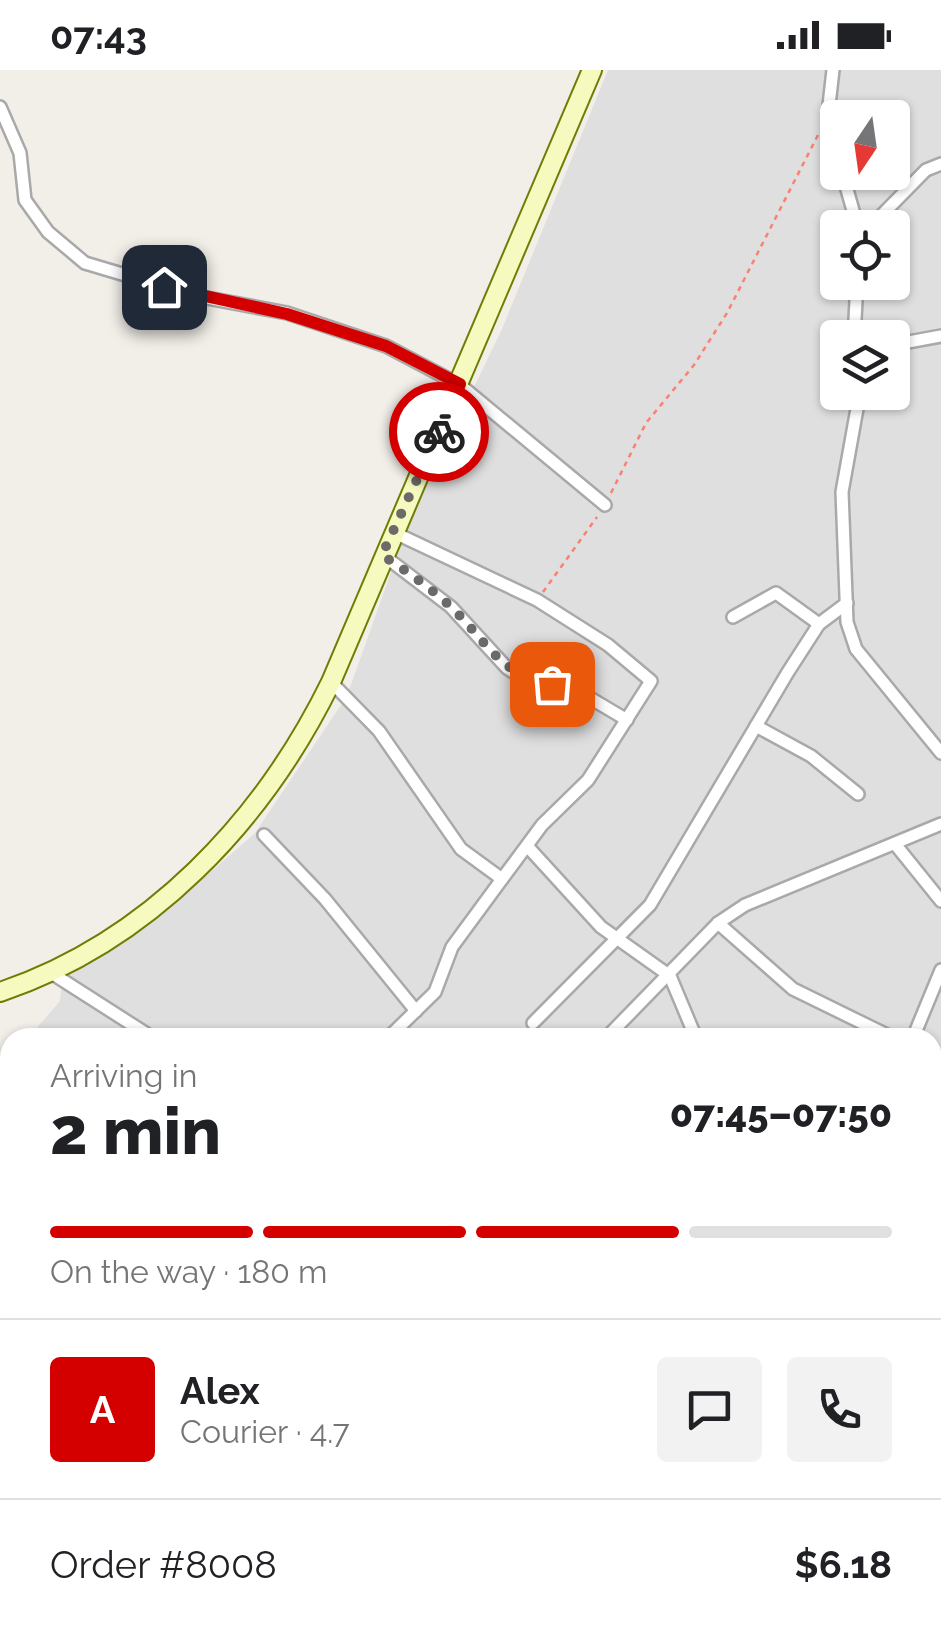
<!DOCTYPE html>
<html lang="en">
<head>
<meta charset="utf-8">
<style>
  :root { --surface:#fff; --page:#f2f2f2; --text:#202124; --muted:#757577; --line:#e0e0e0; --accent:#d40000 }
  body { margin:0; font-family:Raleway,sans-serif; background:var(--page); color:var(--text); height:100vh; display:flex; flex-direction:column; font-size:38px; white-space:nowrap }
  * { box-sizing:border-box; margin:0 }
  p { font-size:32px; color:var(--muted) }
  .icon { flex:none; width:55px; height:55px; fill:none; stroke:currentColor; stroke-width:2; stroke-linecap:round; stroke-linejoin:round }
  .map { position:relative; flex:1; overflow:hidden }
  .drawer { position:absolute; left:0px; top:958px; width:942px; height:622px; display:flex; flex-direction:column; background:var(--surface); border-radius:30px 30px 0 0; box-shadow:0 2px 8px #0004 }
  .drawer>* { flex:none }
  .needle { width:65px; rotate:193deg }
  .controls { position:absolute; left:820px; top:30px; display:grid; gap:20px }
  .controls a { display:grid; place-items:center; width:90px; height:90px; border-radius:10px; background:var(--surface); box-shadow:0 2px 8px #0004; font-size:50px }
  .pin { position:absolute; display:grid; place-items:center; width:85px; height:85px; color:#fff; margin:-42px; border-radius:20px; box-shadow:0 5px 15px #0006 }
  .courier { position:absolute; display:grid; place-items:center; width:100px; height:100px; margin:-50px; border:8px solid #d40000; border-radius:50%; background:#fff; color:#222; box-shadow:0 2px 12px #0007 }
  .head em { font-style:normal; font-weight:800 }
  .head div { display:flex; flex-direction:column-reverse }
  .head { display:flex; align-items:center; justify-content:space-between; height:170px; padding:0 50px }
  h1 { font-size:65px; font-weight:800; line-height:75px }
  .bar { display:grid; grid-template-columns:repeat(4,1fr); gap:15px 10px; align-content:center; height:120px; padding:0 50px }
  .bar i { height:12px; border-radius:8px; background:var(--line) }
  .bar .active { background:var(--accent) }
  .bar p { grid-column:span 4 }
  .line { display:flex; align-items:center; gap:25px; padding:0 50px; border-top:2px solid var(--line) }
  .line div { flex:1 }
  .round { display:grid; place-items:center; flex:none; width:105px; height:105px; border-radius:10px; background:var(--page) }
  .status { display:flex; justify-content:space-between; align-items:center; height:70px; padding:0 50px; background:var(--surface); direction:ltr }
  .status svg { height:28px; fill:currentColor }
  .map>svg:first-child { display:block }
  .residential { fill:#e0dfdf; fill-rule:evenodd }
  .lines { fill:none; stroke-linecap:round; stroke-linejoin:round }
  .stream { stroke:#aad3df; stroke-width:4 }
  .street-casing { stroke:#a9a9a9; stroke-width:16 }
  .secondary-casing { stroke:#707d05; stroke-width:22 }
  .path { stroke:#fa8072; stroke-width:2.5; stroke-dasharray:5 5; stroke-linecap:butt }
  .street { stroke:#fff; stroke-width:11 }
  .secondary { stroke:#f7fabf; stroke-width:18 }
  .done { stroke:#6b6a68; stroke-width:10; stroke-dasharray:0 18 }
  .route { stroke:#d40000; stroke-width:12 }
</style>
</head>
<body>
<div class="status"><b>07:43</b><svg viewBox="0 0 49 12"><path d="M0 12V9h3v3zM5 12V6h3v6zM10 12V3h3v9zM15 12V0h3v12zM26 1h20v11H26zM47 4h2v5h-2z"/></svg></div>
<div class="map">
<svg width="941" height="1579" viewBox="0 0 941 1579">
  <rect width="100%" height="100%" fill="#f2efe9"/>
  <g class="residential">
    <path d="M608 0H941V1579H677L664 1570H932V968H28L60 931 63 906 158 848 255 763 347 626 408 454 502 259ZM838 48H892V102H838ZM838 158H892V212H838ZM838 268H892V322H838Z"/>
    <polygon points="0,1138 10,1149 10,1570 266,1570 270,1579 0,1579"/>
  </g>
  <g class="lines">
    <g class="stream">
      <polyline points="0,1061 10,1072"/>
      <polyline points="329,1570 337,1579"/>
    </g>
    <defs>
      <g id="street">
        <polyline points="833,0 828,44 838,88"/>
        <polyline points="0,37 20,83 25,130 48,162 85,193 196,226 287,243 386,276 460,315 605,435"/>
        <polyline points="842,102 858,158"/>
        <polyline points="869,158 926,100 941,94"/>
        <polyline points="854,268 857,212"/>
        <polyline points="892,275 941,266"/>
        <polyline points="860,322 842,422 847,552 856,579 941,683"/>
        <polyline points="383,485 451,537 507,598 521,607 585,625 627,650"/>
        <polyline points="733,547 776,523 819,554"/>
        <polyline points="331,612 379,661 461,779 502,809 542,755 588,710 651,611 608,575 537,530 395,463"/>
        <polyline points="756,656 811,686 858,724"/>
        <polyline points="264,765 325,829 416,941"/>
        <polyline points="895,774 941,831"/>
        <polyline points="528,777 601,857 670,906 696,968"/>
        <polyline points="718,853 793,919 893,968"/>
        <polyline points="53,904 153,968"/>
        <polyline points="533,953 650,835 788,602 819,554 847,533"/>
        <polyline points="388,968 435,922 452,877 502,809"/>
        <polyline points="606,968 718,853 745,835 941,754"/>
        <polyline points="913,968 941,900"/>
        <polyline points="932,986 941,991"/>
        <polyline points="932,1074 941,1078"/>
        <polyline points="932,1149 941,1162"/>
        <polyline points="0,1327 10,1341"/>
        <polyline points="932,1447 941,1445"/>
        <polyline points="932,1532 941,1536"/>
        <polyline points="0,1566 11,1579"/>
        <polyline points="181,1570 187,1579"/>
      </g>
      <path id="secondary" d="M0 922C149 872 263 751 331 612L592 0"/>
    </defs>
    <use href="#street" class="street-casing"/>
    <use href="#secondary" class="secondary-casing"/>
    <g class="path">
      <polyline points="611,423 646,353 694,295 727,243 819,63"/>
      <polyline points="543,522 597,447"/>
    </g>
    <use href="#street" class="street"/>
    <use href="#secondary" class="secondary"/>
  </g>
  <g class="lines">
    <path class="done" d="M439 362 382 485C406 501 430 517 451 537 486 570 500 606 552 614"/>
    <polyline class="route" points="164,217 287,244 386,276 460,314 439,362"/>
  </g>
</svg>
<div class="controls">
<a><svg class="needle" viewBox="-14 -14 28 28"><path d="M0-13l5 13h-10z" fill="#e53935"/><path d="M0 13l5-13h-10z" fill="#757577"/></svg></a>
<a><svg class="icon" aria-label="locate" viewBox="0 0 24 24"><circle cx="12" cy="12" r="6"/><path d="M12 2v4M12 18v4M2 12h4M18 12h4"/></svg></a>
<a><svg class="icon" aria-label="layers" viewBox="0 0 24 24"><path d="M12 4l9 5-9 5-9-5zM3 14l9 5 9-5"/></svg></a>
</div>
<div class="pin" style="left:552px;top:614px;background:#ea580c"><svg class="icon" aria-label="bag" viewBox="0 0 24 24"><path d="M5 8h14l-1 12H6zM9 8a3 3 0 0 1 6 0"/></svg></div>
<div class="pin" style="left:164px;top:217px;background:#1f2937"><svg class="icon" aria-label="home" viewBox="0 0 24 24"><path d="M3 11l9-7 9 7M6 9v11h12V9"/></svg></div>
<div class="courier" style="left:439px;top:362px"><svg class="icon" aria-label="bike" viewBox="0 0 24 24"><circle cx="6" cy="16" r="4"/><circle cx="18" cy="16" r="4"/><path d="M6 16l4-8h5l3 8M10 8l3 8H6M13 5h3"/></svg></div>
<section class="drawer">
<div class="head"><div><h1>2 min</h1><p>Arriving in</p></div><em>07:45–07:50</em></div>
<div class="bar"><i class="active"></i><i class="active"></i><i class="active"></i><i></i><p>On the way · 180 m</p></div>
<div class="line" style="height:180px"><b class="round" style="background:var(--accent);color:#fff">A</b><div><b>Alex</b><p>Courier · 4.7</p></div><a class="round"><svg class="icon" aria-label="chat" viewBox="0 0 24 24"><path d="M4 5h16v11H9l-5 4z"/></svg></a><a class="round"><svg class="icon" aria-label="phone" viewBox="0 0 24 24"><path d="M5 4h4l2 5-3 2q2 4 5 5l2-3 5 2v4C11 20 4 13 5 4z"/></svg></a></div>
<div class="line" style="height:130px"><div>Order #8008</div><b>$6.18</b></div>
</section>
</div>
</body>
</html>
